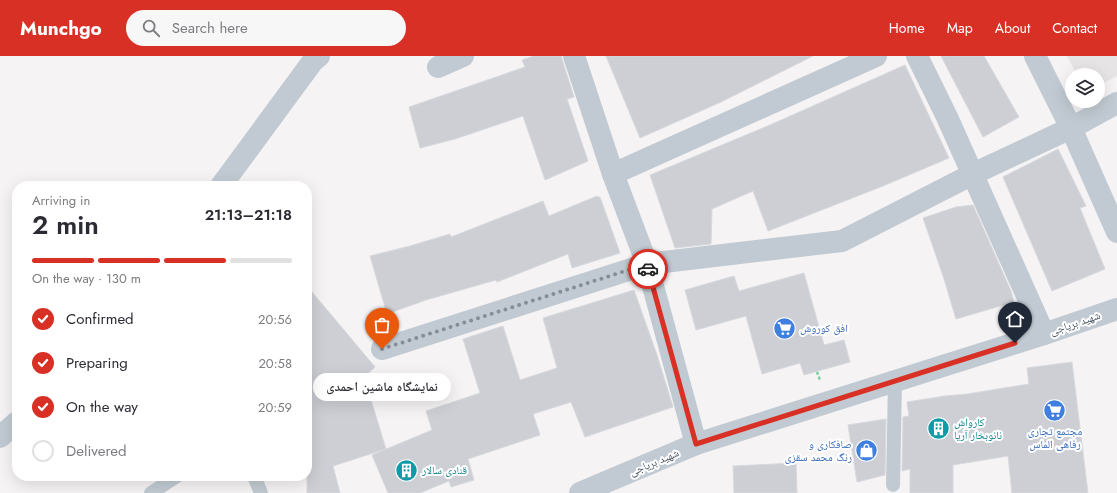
<!DOCTYPE html>
<html lang="en">
<head>
<meta charset="utf-8">
<style>
  :root { --surface:#fff; --page:#f7f7f7; --text:#2b2b33; --muted:#7c7c81; --line:#e1e1e2; --accent:#d93025 }
  body { margin:0; font-family:Jost,"Noto Naskh Arabic",sans-serif; background:var(--page); color:var(--text); height:100vh; display:flex; flex-direction:column; font-size:15px; white-space:nowrap }
  * { box-sizing:border-box; margin:0 }
  p { font-size:13px; color:var(--muted) }
  .icon { flex:none; width:22px; height:22px; fill:none; stroke:currentColor; stroke-width:2; stroke-linecap:round; stroke-linejoin:round }
  .map { position:relative; flex:1; overflow:hidden }
  .details { position:absolute; left:12px; top:125px; width:300px; height:300px; display:flex; flex-direction:column; background:var(--surface); border-radius:16px; box-shadow:0 4px 16px #0002 }
  .details>* { flex:none }
  .tools { position:absolute; left:1065px; top:12px; display:grid; gap:8px }
  .tools a { display:grid; place-items:center; width:40px; height:40px; border-radius:50%; background:var(--surface); box-shadow:0 4px 16px #0002; font-size:20px }
  .pin { position:absolute; display:grid; place-items:center; width:34px; height:34px; color:#fff; margin:-41px -17px; border-radius:50% 50% 50% 0; rotate:-45deg; box-shadow:0 0 4px #0007 }
  .pin .icon { rotate:45deg }
  .courier { position:absolute; display:grid; place-items:center; width:40px; height:40px; margin:-20px; border:3px solid #d93025; border-radius:50%; background:#fff; color:#222; box-shadow:0 1px 5px #0007 }
  .bubble { position:absolute; height:28px; border-radius:14px; background:var(--surface); box-shadow:0 4px 16px #0002; font-size:13px; font-weight:600; line-height:28px; text-align:center }
  .head em { font-style:normal; font-weight:600 }
  .head div { display:flex; flex-direction:column-reverse }
  .head { display:flex; align-items:center; justify-content:space-between; height:68px; padding:0 20px }
  h1 { font-size:26px; font-weight:600; line-height:30px }
  .bar { display:grid; grid-template-columns:repeat(4,1fr); gap:6px 4px; align-content:center; height:48px; padding:0 20px }
  .bar i { height:5px; border-radius:3px; background:var(--line) }
  .bar .current { background:var(--accent) }
  .bar p { grid-column:span 4 }
  ol { padding:0 20px; list-style:none }
  li { display:flex; align-items:center; gap:12px; height:44px }
  li p { margin-inline-start:auto }
  li .icon { padding:4px; border-radius:50%; background:var(--accent); color:#fff; stroke-width:4 }
  li:last-child { color:var(--muted) }
  li i { width:22px; height:22px; border:2px solid var(--line); border-radius:50% }
  header { display:flex; align-items:center; gap:24px; box-sizing:border-box; height:56px; padding:0 20px; background:var(--accent); color:#fff }
  header strong { font-size:19px }
  nav { display:flex; gap:22px; margin-inline-start:auto; font-size:14px }
  .search { width:280px; height:36px; background:var(--page); display:flex; align-items:center; gap:10px; box-sizing:border-box; padding:0 14px; border-radius:22px; color:var(--muted); font-size:15px }
  .map>svg:first-child { display:block }
  .education { fill:#e6e4e5 }
  .building { fill:#cdcfd5; stroke:#d7d9de }
  .lines { fill:none; stroke-linecap:round; stroke-linejoin:round }
  .path { stroke:#7ad0a6; stroke-width:2.5; stroke-dasharray:3 2; stroke-linecap:butt }
  .service { stroke:#c1cad2; stroke-width:14 }
  .minor { stroke:#c1cad2; stroke-width:22 }
  .tertiary { stroke:#c1cad2; stroke-width:22 }
  .done { stroke:#868d94; stroke-width:4; stroke-dasharray:0 7.2 }
  .route { stroke:#d93025; stroke-width:5 }
  .labels { text-anchor:middle; dominant-baseline:central; stroke-width:4; stroke-linejoin:round; paint-order:stroke }
  .street-label { font-size:11px; fill:#4a5661; stroke:#fff }
  .shop-label { font-size:11px; fill:#366cbe; stroke:#fff; text-anchor:start }
  .culture-label { font-size:11px; fill:#0d838f; stroke:#fff; text-anchor:start }
</style>
</head>
<body>
<header>
<strong>Munchgo</strong>
<div class="search"><svg class="icon" aria-label="search" viewBox="0 0 24 24"><circle cx="10" cy="10" r="6"/><path d="M15 15l6 6"/></svg>Search here</div>
<nav><a>Home</a><a>Map</a><a>About</a><a>Contact</a></nav>
</header>
<div class="map">
<svg width="1117" height="437" viewBox="0 0 1117 437">
  <rect width="100%" height="100%" fill="#f5f3f3"/>
  <polygon class="education" points="1067,0 1117,0 1117,20 1098,30 1098,19 1077,19"/>
  <g class="building">
    <polygon points="534,0 561,0 574,41 567,43 588,105 545,124 523,60 455,83 420,92 409,51 525,11 522,4"/>
    <polygon points="606,0 813,0 721,46 640,82"/>
    <polygon points="941,0 984,0 1019,61 983,81"/>
    <polygon points="905,9 949,102 883,130 768,175 753,135 712,153 711,188 675,192 650,119 770,69"/>
    <polygon points="1058,93 1086,150 1080,152 1105,213 1052,235 1003,121"/>
    <polygon points="597,140 598,141 600,141 620,197 572,212 568,198 497,226 496,224 426,244 387,258 370,200 410,190 450,178 451,181 543,145 549,160"/>
    <polygon points="973,149 1011,235 1014,246 956,263 944,223 923,162 956,151"/>
    <polygon points="804,217 824,289 844,284 850,306 804,319 800,307 762,318 746,260 696,274 685,234 734,220 739,235"/>
    <polygon points="307,230 375,311 364,321 386,393 333,410 340,437 307,437"/>
    <polygon points="634,234 657,299 673,351 585,381 571,346 533,358 540,379 468,403 474,424 451,431 449,425 420,437 388,437 372,399 432,374 426,355 480,337 463,283 503,270 520,324 557,312 543,262"/>
    <polygon points="1072,306 1088,437 1012,437 1008,400 953,409 953,437 910,437 910,413 902,415 903,361 909,360 907,346 945,340 967,338 1029,328 1027,312"/>
    <polygon points="886,363 885,419 857,426 848,369"/>
    <polygon points="796,407 797,437 734,437 733,410"/>
  </g>
  <g class="lines">
    <polyline class="path" points="817,316 820,324"/>
    <g class="service">
      <polyline points="254,420 261,437"/>
      <polyline points="893,429 895,325"/>
      <polyline points="151,437 177,420"/>
    </g>
    <g class="minor">
      <polyline points="574,0 613,118 647,208 696,388"/>
      <polyline points="917,0 947,61 1044,278"/>
      <polyline points="1035,0 1071,72 1117,176"/>
      <polyline points="438,11 463,0"/>
      <polyline points="613,118 876,0"/>
      <polyline points="382,293 647,208 842,185 973,118 1071,72 1117,47"/>
    </g>
    <g class="tertiary">
      <polyline points="221,130 313,5 319,0"/>
      <polyline points="0,381 17,366"/>
      <polyline points="580,437 696,388 1044,278 1117,253"/>
    </g>
  </g>
  <g class="lines">
    <polyline class="done" points="382,293 647,208 648,213"/>
    <polyline class="route" points="648,213 696,388 1015,287"/>
  </g>
  <defs>
    <symbol id="supermarket-disc" viewBox="-11 -11 22 22"><circle r="9.5" fill="#3f7fe0" stroke="#fff"/><path d="M-6-5.5h2.5l.6 2H6L4.5 2H-2.5L-4.4-4H-6ZM-1.5 3.2a1.3 1.3 0 1 0 .1 0ZM3 3.2a1.3 1.3 0 1 0 .1 0Z" fill="#fff"/></symbol>
    <symbol id="building-disc" viewBox="-11 -11 22 22"><circle r="9.5" fill="#0f9aa8" stroke="#fff"/><path d="M-4-6H4V6H1V3H-1V6H-4ZM-2.5-4.3h1.7v1.8h-1.7ZM.8-4.3h1.7v1.8H.8ZM-2.5-1h1.7V.8h-1.7ZM.8-1h1.7V.8H.8Z" fill="#fff"/></symbol>
    <symbol id="shop-disc" viewBox="-11 -11 22 22"><circle r="9.5" fill="#3f7fe0" stroke="#fff"/><path d="M-5-2.5h2.3a2.7 3.5 0 0 1 5.4 0H5L5.5 6h-11ZM-1.5-2.5h3a1.5 2.3 0 0 0-3 0Z" fill="#fff"/></symbol>
  </defs>
  <g fill-rule="evenodd">
    <use href="#supermarket-disc" x="772" y="260" width="25" height="25"/>
    <use href="#supermarket-disc" x="1042" y="342" width="25" height="25"/>
    <use href="#building-disc" x="926" y="360" width="25" height="25"/>
    <use href="#shop-disc" x="854" y="382" width="25" height="25"/>
    <use href="#building-disc" x="394" y="402" width="25" height="25"/>
  </g>
  <g class="labels">
    <g class="street-label">
      <text transform="translate(1075 267) rotate(-19)">شهید بریاجی</text>
      <text transform="translate(654 406) rotate(-23)">شهید بریاجی</text>
    </g>
    <g class="shop-label">
      <text x="800" y="272">افق کوروش</text>
      <text x="1055" y="375" text-anchor="middle">مجتمع تجاری<tspan x="1055" dy="13">رفاهی الماس</tspan></text>
      <text x="852" y="388" text-anchor="end">صافکاری و<tspan x="852" dy="13">رنگ محمد سقزی</tspan></text>
    </g>
    <g class="culture-label">
      <text x="954" y="366">کارواش<tspan x="954" dy="13">نانوبخار آریا</tspan></text>
      <text x="422" y="414">قنادی سالار</text>
    </g>
  </g>
</svg>
<div class="tools">
<a><svg class="icon" aria-label="layers" viewBox="0 0 24 24"><path d="M12 4l9 5-9 5-9-5zM3 14l9 5 9-5"/></svg></a>
</div>
<div class="pin" style="left:382px;top:293px;background:#ea580c"><svg class="icon" aria-label="bag" viewBox="0 0 24 24"><path d="M5 8h14l-1 12H6zM9 8a3 3 0 0 1 6 0"/></svg></div>
<div class="pin" style="left:1015px;top:287px;background:#1f2937"><svg class="icon" aria-label="home" viewBox="0 0 24 24"><path d="M3 11l9-7 9 7M6 9v11h12V9"/></svg></div>
<div class="courier" style="left:648px;top:213px"><svg class="icon" aria-label="car" viewBox="0 0 24 24"><path d="M5 17H2v-5l4-1 3-4h7l3 4 3 1v5h-3M9 17h6M6 11h13"/><circle cx="7" cy="17" r="2"/><circle cx="17" cy="17" r="2"/></svg></div>
<div class="bubble" style="left:313px;top:317px;width:138px">نمایشگاه ماشین احمدی</div>
<section class="details">
<div class="head"><div><h1>2 min</h1><p>Arriving in</p></div><em>21:13–21:18</em></div>
<div class="bar"><i class="current"></i><i class="current"></i><i class="current"></i><i></i><p>On the way · 130 m</p></div>
<ol>
<li><svg class="icon" aria-label="check" viewBox="0 0 24 24"><path d="M5 12l5 5 9-10"/></svg>Confirmed<p>20:56</p></li>
<li><svg class="icon" aria-label="check" viewBox="0 0 24 24"><path d="M5 12l5 5 9-10"/></svg>Preparing<p>20:58</p></li>
<li><svg class="icon" aria-label="check" viewBox="0 0 24 24"><path d="M5 12l5 5 9-10"/></svg>On the way<p>20:59</p></li>
<li><i></i>Delivered</li>
</ol>
</section>
</div>
</body>
</html>
